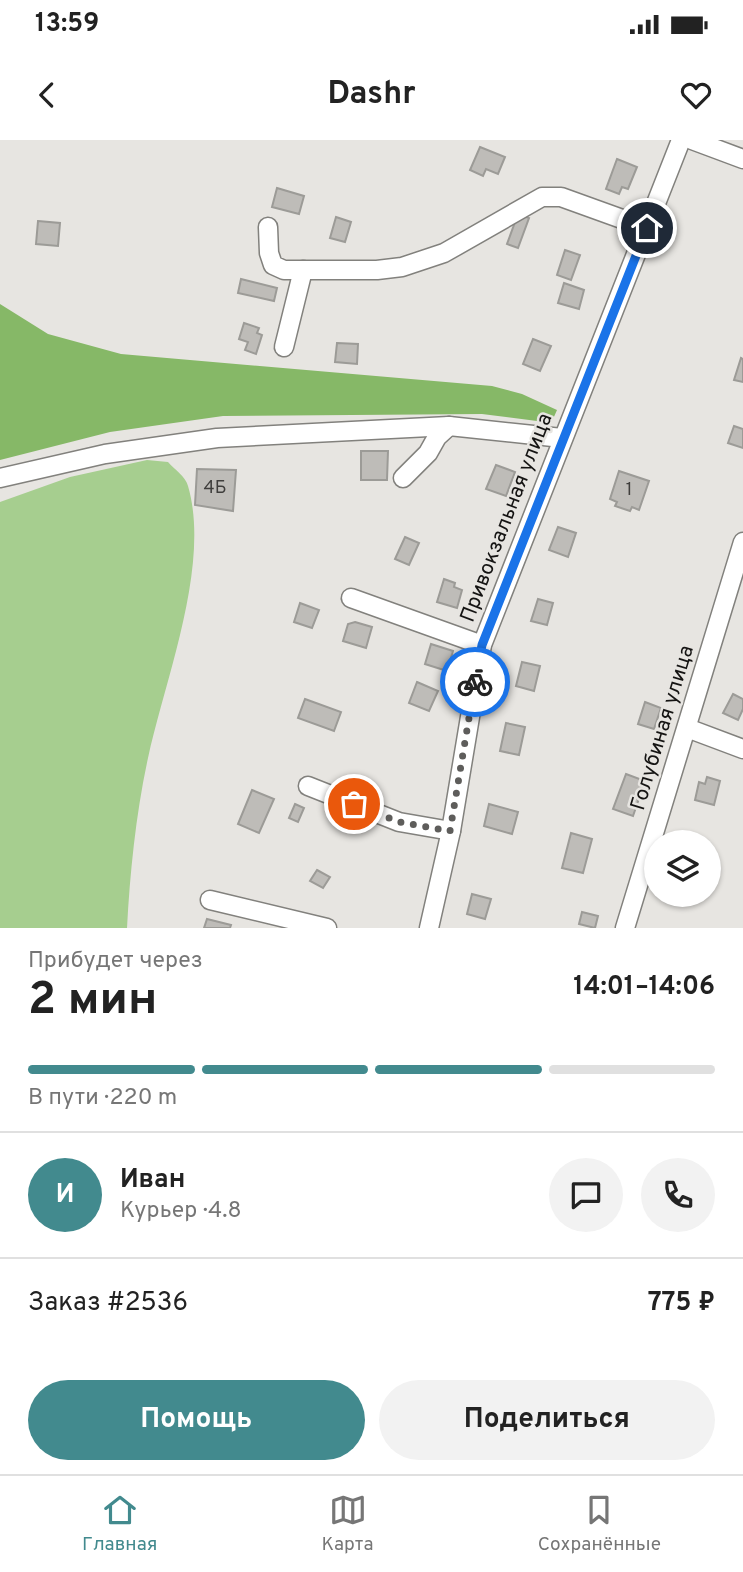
<!DOCTYPE html>
<html lang="ru">
<head>
<meta charset="utf-8">
<style>
  :root { --surface:#fff; --page:#f2f2f2; --text:#222; --muted:#767676; --line:#e0e0e0; --accent:#428a8e }
  body { margin:0; font-family:Overpass,sans-serif; background:var(--page); color:var(--text); height:100vh; display:flex; flex-direction:column; font-size:26px; white-space:nowrap }
  * { box-sizing:border-box; margin:0 }
  p { font-size:23px; color:var(--muted) }
  .icon { flex:none; width:38px; height:38px; fill:none; stroke:currentColor; stroke-width:2; stroke-linecap:round; stroke-linejoin:round }
  .map { position:relative; height:788px; overflow:hidden }
  .panel { display:flex; flex-direction:column; background:var(--surface); flex:1 }
  .panel>* { flex:none }
  .buttons { position:absolute; left:644px; top:690px; display:grid; gap:14px }
  .buttons a { display:grid; place-items:center; width:77px; height:77px; border-radius:50%; background:var(--surface); box-shadow:0 2px 5px #0004; font-size:35px }
  .pin { position:absolute; display:grid; place-items:center; width:60px; height:60px; color:#fff; margin:-30px; border:4px solid #fff; border-radius:50%; box-shadow:0 2px 7px #0007 }
  .courier { position:absolute; display:grid; place-items:center; width:70px; height:70px; margin:-35px; border:5px solid #1a73e8; border-radius:50%; background:#fff; color:#222; box-shadow:0 2px 9px #0007 }
  .head em { font-style:normal; font-weight:700 }
  .head div { display:flex; flex-direction:column-reverse }
  .head { display:flex; align-items:center; justify-content:space-between; height:119px; padding:0 28px }
  h1 { font-size:46px; font-weight:700; line-height:52px }
  .bar { display:grid; grid-template-columns:repeat(4,1fr); gap:10px 7px; align-content:center; height:84px; padding:0 28px }
  .bar i { height:9px; border-radius:5px; background:var(--line) }
  .bar .on { background:var(--accent) }
  .bar p { grid-column:span 4 }
  .line { display:flex; align-items:center; gap:18px; padding:0 28px; border-top:2px solid var(--line) }
  .line div { flex:1 }
  .round { display:grid; place-items:center; flex:none; width:74px; height:74px; border-radius:37px; background:var(--page) }
  .action { display:flex; gap:14px; margin-top:auto; padding:14px 28px }
  .action a { flex:1; height:80px; border-radius:42px; background:var(--accent); color:#fff; font-size:28px; font-weight:700; line-height:80px; text-align:center }
  .action a+a { background:var(--page); color:var(--text) }
  .status { display:flex; justify-content:space-between; align-items:center; height:49px; padding:0 35px; background:var(--surface); direction:ltr }
  .status svg { height:19px; fill:currentColor }
  header { display:flex; justify-content:space-between; align-items:center; height:91px; padding:0 28px; background:var(--surface); font-size:32px; font-weight:700 }
  .menu { display:flex; justify-content:space-around; align-items:center; height:98px; border-top:2px solid var(--line); background:var(--surface); font-size:19px; color:var(--muted) }
  .menu a { display:grid; justify-items:center; gap:4px }
  .menu .on { color:var(--accent) }
  .map>svg:first-child { display:block }
  .green { fill:#a6ce8f }
  .forest { fill:#86b867 }
  .building { fill:#bebcb8; stroke:#9c9b97; stroke-width:2 }
  .lines { fill:none; stroke-linecap:round; stroke-linejoin:round }
  .minor-casing { stroke:#82817d; stroke-width:21 }
  .minor { stroke:#fff; stroke-width:18 }
  .done { stroke:#5e5d5b; stroke-width:7; stroke-dasharray:0 12.6 }
  .route { stroke:#1a73e8; stroke-width:9 }
  .labels { text-anchor:middle; dominant-baseline:central; stroke-width:5; stroke-linejoin:round; paint-order:stroke }
  .number-label { font-size:18px; fill:#3f3e3c }
  .street-label { font-size:21px; fill:#151413; stroke:#e7e5e1 }
</style>
</head>
<body>
<div class="status"><b>13:59</b><svg viewBox="0 0 49 12"><path d="M0 12V9h3v3zM5 12V6h3v6zM10 12V3h3v9zM15 12V0h3v12zM26 1h20v11H26zM47 4h2v5h-2z"/></svg></div>
<header><svg class="icon" aria-label="back" viewBox="0 0 24 24"><path d="M15 5l-7 7 7 7"/></svg>Dashr<svg class="icon" aria-label="heart" viewBox="0 0 24 24"><path d="M12 20l-8-8c-3-5 5-10 8-4 3-6 11-1 8 4z"/></svg></header>
<div class="map">
<svg width="743" height="788" viewBox="0 0 743 788">
  <rect width="100%" height="100%" fill="#e7e5e1"/>
  <path class="green" d="M147 320 168 322C174 329 186 337 188 346 211 425 165 539 148 618 136 673 130 732 127 788H0V362L70 337Z"/>
  <polygon class="forest" points="0,164 48,194 121,214 492,246 522,254 557,270 553,279 537,281 482,274 223,276 110,292 0,320"/>
  <g class="building">
    <polygon points="480,7 505,17 498,34 486,29 483,36 470,30"/>
    <polygon points="617,19 637,27 628,49 622,47 619,54 606,49"/>
    <polygon points="277,48 304,56 299,74 272,67"/>
    <polygon points="518,74 529,78 518,108 507,104"/>
    <polygon points="336,77 351,82 345,102 330,98"/>
    <polygon points="38,81 60,83 58,106 36,104"/>
    <polygon points="565,110 580,115 571,140 557,135"/>
    <polygon points="241,139 277,148 274,161 238,153"/>
    <polygon points="564,143 584,150 579,169 558,163"/>
    <polygon points="244,183 259,188 257,193 262,195 256,214 245,210 248,202 239,199"/>
    <polygon points="533,199 551,206 540,231 523,224"/>
    <polygon points="337,203 358,204 357,224 335,222"/>
    <polygon points="741,218 743,219 743,242 734,240"/>
    <polygon points="734,286 743,289 743,308 728,303"/>
    <polygon points="361,311 388,311 387,340 361,340"/>
    <polygon points="496,325 515,332 506,356 486,349"/>
    <polygon points="197,329 236,330 233,371 195,365"/>
    <polygon points="619,331 649,341 639,370 632,367 630,371 615,366 617,362 610,359"/>
    <polygon points="558,387 576,393 568,417 549,410"/>
    <polygon points="405,397 419,403 409,425 395,419"/>
    <polygon points="444,439 455,443 454,447 462,450 457,468 437,462"/>
    <polygon points="538,459 553,463 547,485 531,481"/>
    <polygon points="300,463 319,470 312,488 294,482"/>
    <polygon points="355,482 372,487 366,508 343,501 348,484"/>
    <polygon points="431,504 453,511 447,531 425,524"/>
    <polygon points="522,522 540,526 534,551 516,546"/>
    <polygon points="417,542 438,551 429,571 409,563"/>
    <polygon points="733,554 743,559 743,569 738,580 723,573"/>
    <polygon points="305,559 341,572 334,591 298,578"/>
    <polygon points="645,562 661,568 654,589 638,584"/>
    <polygon points="506,583 525,587 519,615 500,611"/>
    <polygon points="626,634 645,641 633,676 613,669"/>
    <polygon points="707,637 720,641 714,665 695,660 699,642 705,644"/>
    <polygon points="252,650 274,659 259,693 238,684"/>
    <polygon points="295,664 304,668 298,682 289,678"/>
    <polygon points="489,664 518,672 512,694 484,686"/>
    <polygon points="571,693 592,699 583,733 562,728"/>
    <polygon points="317,730 330,737 323,748 310,741"/>
    <polygon points="472,754 491,759 485,779 467,774"/>
    <polygon points="582,772 598,776 595,788 579,784"/>
    <polygon points="207,779 231,785 230,788 204,788"/>
  </g>
  <g class="lines">
    <defs>
      <g id="minor">
        <polyline points="692,0 743,19"/>
        <polyline points="268,87 269,113 273,125 284,130 377,130 402,127 444,113 542,57 561,57 647,88"/>
        <polyline points="284,207 303,130"/>
        <polyline points="0,338 105,314 217,298 449,286 562,298"/>
        <polyline points="403,338 428,313 437,297 449,286"/>
        <polyline points="351,458 482,505"/>
        <polyline points="687,588 743,609"/>
        <polyline points="308,646 399,682 451,691"/>
        <polyline points="210,760 327,788"/>
        <polyline points="429,788 451,691 482,505 681,0"/>
        <polyline points="625,788 743,402"/>
      </g>
    </defs>
    <use href="#minor" class="minor-casing"/>
    <use href="#minor" class="minor"/>
  </g>
  <g class="lines">
    <polyline class="done" points="354,664 399,682 450,691 475,542"/>
    <polyline class="route" points="475,542 482,505 647,88"/>
  </g>
  <g class="labels">
    <g class="number-label">
      <text x="215" y="348">4Б</text>
      <text x="629" y="350">1</text>
    </g>
    <g class="street-label">
      <text transform="translate(507 378) rotate(-69)">Привокзальная улица</text>
      <text transform="translate(663 588) rotate(-73)">Голубиная улица</text>
    </g>
  </g>
</svg>
<div class="buttons">
<a><svg class="icon" aria-label="layers" viewBox="0 0 24 24"><path d="M12 4l9 5-9 5-9-5zM3 14l9 5 9-5"/></svg></a>
</div>
<div class="pin" style="left:354px;top:664px;background:#ea580c"><svg class="icon" aria-label="bag" viewBox="0 0 24 24"><path d="M5 8h14l-1 12H6zM9 8a3 3 0 0 1 6 0"/></svg></div>
<div class="pin" style="left:647px;top:88px;background:#1f2937"><svg class="icon" aria-label="home" viewBox="0 0 24 24"><path d="M3 11l9-7 9 7M6 9v11h12V9"/></svg></div>
<div class="courier" style="left:475px;top:542px"><svg class="icon" aria-label="bike" viewBox="0 0 24 24"><circle cx="6" cy="16" r="4"/><circle cx="18" cy="16" r="4"/><path d="M6 16l4-8h5l3 8M10 8l3 8H6M13 5h3"/></svg></div>
</div>
<section class="panel">
<div class="head"><div><h1>2 мин</h1><p>Прибудет через</p></div><em>14:01–14:06</em></div>
<div class="bar"><i class="on"></i><i class="on"></i><i class="on"></i><i></i><p>В пути · 220 m</p></div>
<div class="line" style="height:126px"><b class="round" style="background:var(--accent);color:#fff">И</b><div><b>Иван</b><p>Курьер · 4.8</p></div><a class="round"><svg class="icon" aria-label="chat" viewBox="0 0 24 24"><path d="M4 5h16v11H9l-5 4z"/></svg></a><a class="round"><svg class="icon" aria-label="phone" viewBox="0 0 24 24"><path d="M5 4h4l2 5-3 2q2 4 5 5l2-3 5 2v4C11 20 4 13 5 4z"/></svg></a></div>
<div class="line" style="height:91px"><div>Заказ #2536</div><b>775 ₽</b></div>
<div class="action"><a>Помощь</a><a>Поделиться</a></div>
</section>
<nav class="menu">
<a class="on"><svg class="icon" aria-label="home" viewBox="0 0 24 24"><path d="M3 11l9-7 9 7M6 9v11h12V9"/></svg>Главная</a>
<a><svg class="icon" aria-label="map" viewBox="0 0 24 24"><path d="M3 6l6-2 6 2 6-2v14l-6 2-6-2-6 2zM9 4v14M15 6v14"/></svg>Карта</a>
<a><svg class="icon" aria-label="saved" viewBox="0 0 24 24"><path d="M7 4h10v16l-5-4-5 4z"/></svg>Сохранённые</a>
</nav>
</body>
</html>
